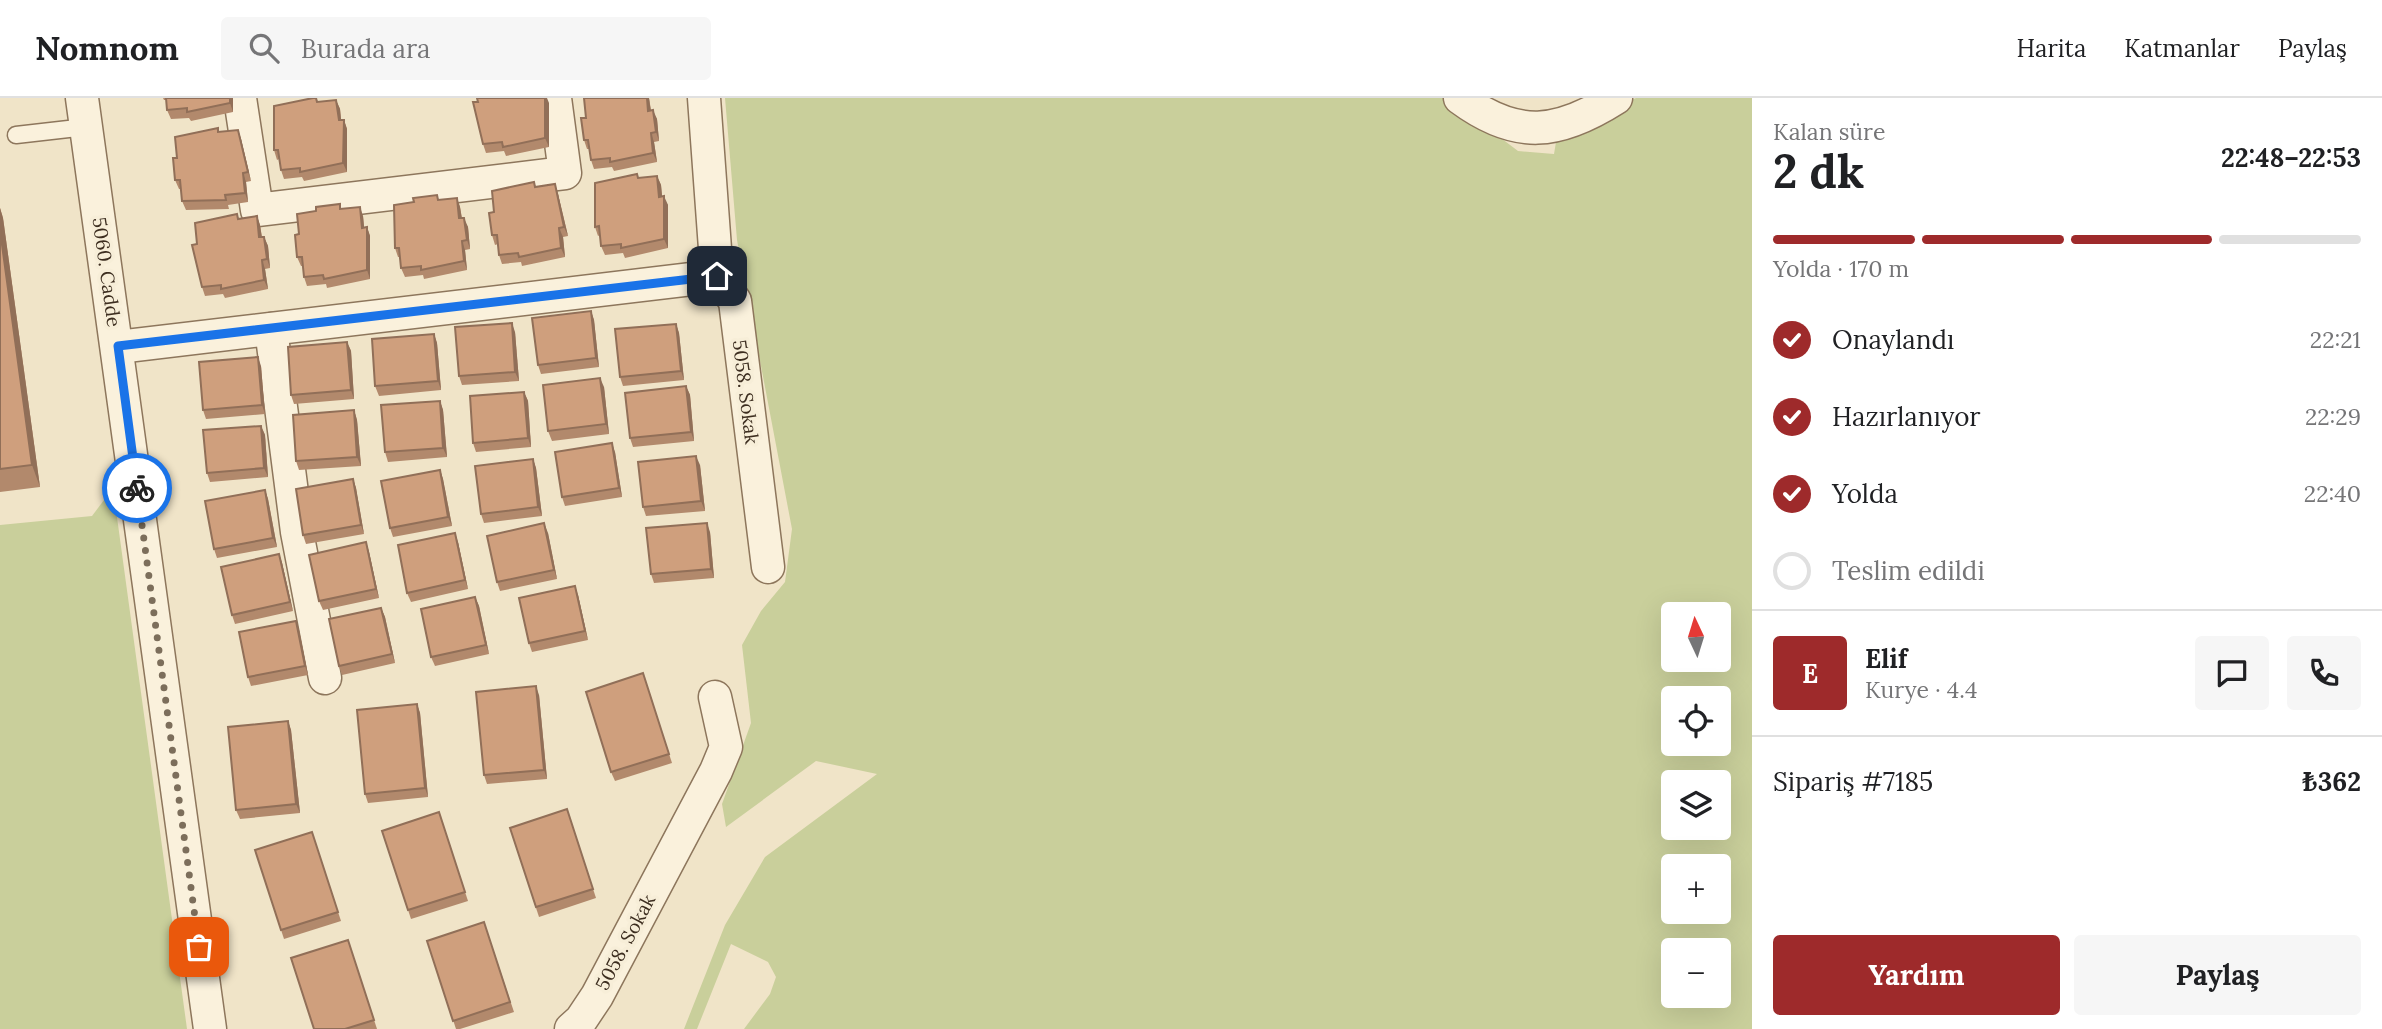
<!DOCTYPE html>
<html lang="tr">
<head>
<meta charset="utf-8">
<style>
  :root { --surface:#fff; --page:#f6f6f6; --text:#202124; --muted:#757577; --line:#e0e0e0; --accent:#9e2a2b }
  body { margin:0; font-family:Lora,serif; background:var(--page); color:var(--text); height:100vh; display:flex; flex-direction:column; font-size:26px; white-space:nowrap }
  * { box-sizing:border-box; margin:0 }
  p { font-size:23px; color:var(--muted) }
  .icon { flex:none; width:38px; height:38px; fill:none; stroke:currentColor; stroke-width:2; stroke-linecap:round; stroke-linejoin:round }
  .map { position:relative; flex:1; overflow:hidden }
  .details { display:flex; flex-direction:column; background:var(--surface); width:630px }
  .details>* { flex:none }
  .needle { width:46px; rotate:356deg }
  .buttons { position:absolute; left:1661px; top:504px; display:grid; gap:14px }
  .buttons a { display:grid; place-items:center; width:70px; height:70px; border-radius:7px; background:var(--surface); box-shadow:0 7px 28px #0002; font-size:35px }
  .pin { position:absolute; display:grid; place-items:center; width:60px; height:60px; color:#fff; margin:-30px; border-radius:14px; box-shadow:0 4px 10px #0006 }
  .courier { position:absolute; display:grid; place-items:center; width:70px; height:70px; margin:-35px; border:5px solid #1a73e8; border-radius:50%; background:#fff; color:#222; box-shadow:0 2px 9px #0007 }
  .overview em { font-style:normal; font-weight:700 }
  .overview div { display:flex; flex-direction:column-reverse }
  .overview { display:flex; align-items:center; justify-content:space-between; height:119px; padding:0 21px }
  h1 { font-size:46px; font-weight:700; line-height:52px }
  .bar { display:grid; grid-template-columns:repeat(4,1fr); gap:10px 7px; align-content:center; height:84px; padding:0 21px }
  .bar i { height:9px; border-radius:5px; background:var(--line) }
  .bar .current { background:var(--accent) }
  .bar p { grid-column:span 4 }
  .line { display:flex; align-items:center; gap:18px; padding:0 21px; border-top:2px solid var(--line) }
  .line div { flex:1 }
  .round { display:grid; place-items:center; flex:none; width:74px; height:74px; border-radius:7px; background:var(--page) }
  ol { padding:0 21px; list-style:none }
  li { display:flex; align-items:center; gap:21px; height:77px }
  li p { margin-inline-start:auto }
  li .icon { padding:7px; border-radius:50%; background:var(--accent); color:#fff; stroke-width:4 }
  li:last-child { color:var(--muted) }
  li i { width:38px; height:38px; border:4px solid var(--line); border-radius:50% }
  .button { display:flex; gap:14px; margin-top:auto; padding:14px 21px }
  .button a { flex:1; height:80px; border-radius:7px; background:var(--accent); color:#fff; font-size:28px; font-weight:700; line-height:80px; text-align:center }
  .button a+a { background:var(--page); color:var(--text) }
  header { display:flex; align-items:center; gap:42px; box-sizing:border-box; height:98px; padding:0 35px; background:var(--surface); border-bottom:2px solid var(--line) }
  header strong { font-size:33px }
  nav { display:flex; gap:38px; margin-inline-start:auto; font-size:24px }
  .search { width:490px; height:63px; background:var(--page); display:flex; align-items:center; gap:18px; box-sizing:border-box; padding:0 24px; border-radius:7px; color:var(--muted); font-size:26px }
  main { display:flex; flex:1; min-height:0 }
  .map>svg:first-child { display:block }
  .green { fill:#c9cf9b; fill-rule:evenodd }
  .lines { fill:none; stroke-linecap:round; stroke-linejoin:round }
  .service-casing { stroke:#8d765c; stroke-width:19 }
  .minor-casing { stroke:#8d765c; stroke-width:35 }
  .service { stroke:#faf1dc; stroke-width:16 }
  .minor { stroke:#faf1dc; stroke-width:32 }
  .wall { fill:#b2896c }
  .shaded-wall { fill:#916f58 }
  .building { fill:#cf9f7d; stroke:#916f58; stroke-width:2 }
  .done { stroke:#7c6e5b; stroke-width:7; stroke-dasharray:0 12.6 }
  .route { stroke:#1a73e8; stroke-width:9 }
  .labels { text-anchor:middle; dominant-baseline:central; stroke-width:7; stroke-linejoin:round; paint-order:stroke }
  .street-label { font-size:19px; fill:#3d2e20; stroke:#f7eed8 }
</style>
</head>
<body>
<header>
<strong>Nomnom</strong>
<div class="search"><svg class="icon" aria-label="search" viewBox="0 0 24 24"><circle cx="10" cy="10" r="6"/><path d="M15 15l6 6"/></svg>Burada ara</div>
<nav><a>Harita</a><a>Katmanlar</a><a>Paylaş</a></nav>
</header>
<main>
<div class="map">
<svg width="1752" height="931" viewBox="0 0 1752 931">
  <rect width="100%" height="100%" fill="#f0e4c8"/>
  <g class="green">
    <path d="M725 0H1448L1518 53 1554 56 1557 38 1636 0H1752V931H744L770 896 776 879 768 864 731 846 697 931H684L725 827 765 759 877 676 816 663 726 729 722 706 751 625 742 547 761 513 785 484 792 431 737 142ZM1673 516H1718V562H1673ZM1673 600H1718V646H1673ZM1673 684H1718V730H1673ZM1673 768H1718V814H1673ZM1673 852H1718V898H1673Z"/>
    <polygon points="113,390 187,931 0,931 0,427 92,418"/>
  </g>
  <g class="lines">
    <defs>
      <polyline id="service" points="16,37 86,29"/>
      <g id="minor">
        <polyline points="82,0 210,931"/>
        <polyline points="240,0 257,112 565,75 555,0"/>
        <polyline points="704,0 717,178 735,203 768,469"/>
        <path d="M1460 0C1517 42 1558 37 1616 0"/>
        <polyline points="271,231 297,434 325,580"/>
        <polyline points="118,249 717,178"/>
        <polyline points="571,931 581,922 597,898 716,673 726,649 715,599"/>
      </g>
    </defs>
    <use href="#service" class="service-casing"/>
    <use href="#minor" class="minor-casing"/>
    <use href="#service" class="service"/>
    <use href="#minor" class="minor"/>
  </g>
  <g class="wall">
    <polygon points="163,0 233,0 233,14 191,23 189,20 171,21 167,12 166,2 164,2"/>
    <polygon points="316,0 318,4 336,2 340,11 341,22 344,22 347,31 347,74 304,83 302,79 284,81 281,72 279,61 277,62 274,52"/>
    <polygon points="584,0 649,0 651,12 657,21 659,43 654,44 657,64 614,73 612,69 594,71 591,62 589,51 587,51 584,42 586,20"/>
    <polygon points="549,5 549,49 506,58 504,53 486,55 483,46"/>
    <polygon points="218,30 219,34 238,32 241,41 251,83 246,84 248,104 228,107 229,111 186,112 182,103 181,91 179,91 175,82 177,60"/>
    <polygon points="657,78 661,87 662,99 668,107 668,150 625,160 623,155 605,157 601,148 600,137 598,138 595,129 639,80"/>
    <polygon points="536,89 558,96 568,138 563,139 565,159 522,168 521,164 502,166 499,157 498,146 495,147 492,137 494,114"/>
    <polygon points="437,97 438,102 457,100 460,109 462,120 468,129 470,151 465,152 467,172 424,181 423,177 405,179 401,170 400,159 398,159 395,150 414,104"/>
    <polygon points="340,106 341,110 363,118 364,129 367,129 370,138 370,181 327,190 326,186 307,188 304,179 303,168 301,168 297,159 299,136 316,113"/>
    <polygon points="0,110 3,120 40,389 0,394"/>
    <polygon points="257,118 260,127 262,139 264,139 268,148 270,170 265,171 268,191 225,200 223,196 205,198 202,189 197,146 239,121"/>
    <polygon points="591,213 594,222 599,269 541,276 538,267"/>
    <polygon points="676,226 679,235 684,282 623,288 620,279"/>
    <polygon points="515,234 519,283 462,287 459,278"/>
    <polygon points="434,236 437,245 441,292 379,298 375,288"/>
    <polygon points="347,244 351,253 354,301 294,306 291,297"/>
    <polygon points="261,268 265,316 206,321 203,312"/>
    <polygon points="686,288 690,297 694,343 633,349 630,340"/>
    <polygon points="604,289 609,336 552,343 548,333"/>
    <polygon points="524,294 528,303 531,349 476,354 473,345"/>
    <polygon points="440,303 443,312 447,359 388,364 385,354"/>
    <polygon points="354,312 357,322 361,368 299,372 296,363"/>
    <polygon points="261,328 265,337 268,379 210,384 207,375"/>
    <polygon points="615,354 622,399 565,408 562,399"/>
    <polygon points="533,361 536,370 542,418 484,425 481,416"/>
    <polygon points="700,367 705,413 646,418 643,409"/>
    <polygon points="440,372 443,381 452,428 393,439 390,430"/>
    <polygon points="353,381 356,390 364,436 306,446 303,437"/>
    <polygon points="265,392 268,401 277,449 217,460 214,451"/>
    <polygon points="710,434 714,480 654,485 651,476"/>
    <polygon points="548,435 557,481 500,493 497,484"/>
    <polygon points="366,444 369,454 379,500 323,512 319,503"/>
    <polygon points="458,444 468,491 411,504 407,495"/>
    <polygon points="279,456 282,465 293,513 235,526 232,517"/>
    <polygon points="578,497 588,542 532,554 529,545"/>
    <polygon points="475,499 479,508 489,556 435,568 431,559"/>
    <polygon points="381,510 385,519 395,565 342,577 339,568"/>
    <polygon points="299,532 308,577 251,588 248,579"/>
    <polygon points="643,575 672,665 615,683 611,674"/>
    <polygon points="539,597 547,681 487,686 484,677"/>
    <polygon points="417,606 420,615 428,699 368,705 365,696"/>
    <polygon points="288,623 291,632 300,715 240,721 236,712"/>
    <polygon points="567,711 596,800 539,819 510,730"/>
    <polygon points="439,714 468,803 411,821 382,733"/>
    <polygon points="312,734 341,823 284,841 255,752"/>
    <polygon points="484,824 514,914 460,931 456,931 427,843"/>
    <polygon points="348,842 377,931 314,931"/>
  </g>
  <g class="shaded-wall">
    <polygon points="230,0 233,0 233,14 230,5"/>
    <polygon points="545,0 547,0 549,5 549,49 545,40"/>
    <polygon points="647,0 649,0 652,22 648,13"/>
    <polygon points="336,2 340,11 342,31 339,22"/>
    <polygon points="653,12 657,21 659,43 656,34"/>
    <polygon points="344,22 347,31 347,74 343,65"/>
    <polygon points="238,32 241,41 251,83 248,74"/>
    <polygon points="651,35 654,44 657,64 653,55"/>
    <polygon points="243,75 246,84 248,104 245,95"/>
    <polygon points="657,78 661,87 663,108 659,99"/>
    <polygon points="555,86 558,96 568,138 564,129"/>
    <polygon points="664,98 668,107 668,150 664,141"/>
    <polygon points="457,100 460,109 463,129 459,120"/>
    <polygon points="360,109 363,118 365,139 362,130"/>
    <polygon points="0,110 3,120 40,389 32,367 0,132"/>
    <polygon points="257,118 260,127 263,148 259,139"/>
    <polygon points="464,120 468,129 470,151 467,142"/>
    <polygon points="367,129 370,138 370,181 367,172"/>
    <polygon points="559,130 563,139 565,159 561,150"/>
    <polygon points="264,139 268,148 270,170 267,161"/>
    <polygon points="462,143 465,152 467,172 464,163"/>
    <polygon points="262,162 265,171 268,191 264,182"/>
    <polygon points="591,213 594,222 599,269 596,260"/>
    <polygon points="512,225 515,234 519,283 515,274"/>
    <polygon points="676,226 679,235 684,282 681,273"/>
    <polygon points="434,236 437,245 441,292 438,283"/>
    <polygon points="347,244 351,253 354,301 351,292"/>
    <polygon points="258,259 261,268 265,316 262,307"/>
    <polygon points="600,280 604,289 609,336 606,326"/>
    <polygon points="686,288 690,297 694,343 691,334"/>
    <polygon points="524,294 528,303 531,349 528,340"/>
    <polygon points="440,303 443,312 447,359 443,350"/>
    <polygon points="354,312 357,322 361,368 357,359"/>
    <polygon points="261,328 265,337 268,379 264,370"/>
    <polygon points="612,345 615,354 622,399 619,390"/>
    <polygon points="696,358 700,367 705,413 701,403"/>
    <polygon points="533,361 536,370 542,418 538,409"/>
    <polygon points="440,372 443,381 452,428 448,419"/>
    <polygon points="353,381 356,390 364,436 361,427"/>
    <polygon points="265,392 268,401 277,449 273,440"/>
    <polygon points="544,425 548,435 557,481 554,472"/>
    <polygon points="707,425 710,434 714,480 711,471"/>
    <polygon points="455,435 458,444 468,491 465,482"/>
    <polygon points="366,444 369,454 379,500 376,491"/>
    <polygon points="279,456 282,465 293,513 290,504"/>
    <polygon points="575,488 578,497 588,542 585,533"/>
    <polygon points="475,499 479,508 489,556 486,547"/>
    <polygon points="381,510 385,519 395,565 392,556"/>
    <polygon points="296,523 299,532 308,577 305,568"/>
    <polygon points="536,588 539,597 547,681 544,672"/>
    <polygon points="417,606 420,615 428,699 425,690"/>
    <polygon points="288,623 291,632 300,715 296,706"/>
  </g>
  <g class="building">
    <polygon points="166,0 230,0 230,5 187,14 187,10 167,12"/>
    <polygon points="313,0 316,0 317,4 336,2 339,22 344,22 343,65 300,74 300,70 281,72 278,52 274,52 274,8"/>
    <polygon points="477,0 545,0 545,40 503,49 502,44 483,46 473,4 478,4"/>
    <polygon points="584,0 647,0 648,13 653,12 656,34 651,35 653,55 610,64 610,60 591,62 588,42 584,42 581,20 586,20"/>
    <polygon points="218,30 218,34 238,32 248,74 243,75 245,95 225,97 226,102 182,103 180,82 175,82 173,60 177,60 175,39"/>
    <polygon points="637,76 638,80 657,78 659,99 664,98 664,141 621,150 621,146 601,148 599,128 595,129 595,85"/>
    <polygon points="534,84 535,89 555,86 564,129 559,130 561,150 519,159 518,155 499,157 497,137 492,137 489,115 494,114 492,93"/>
    <polygon points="437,97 438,102 457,100 459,120 464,120 467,142 462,143 464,163 421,172 421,168 401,170 399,150 395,150 394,107 414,104 413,100"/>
    <polygon points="340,106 340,111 360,109 362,130 367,129 367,172 324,181 323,177 304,179 302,159 297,159 295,137 299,136 297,116 316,113 316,109"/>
    <polygon points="237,116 238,121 257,118 259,139 264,139 267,161 262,162 264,182 221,191 221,187 202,189 192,147 197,146 195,125"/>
    <polygon points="0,132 32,367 0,371"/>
    <polygon points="591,213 596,260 538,267 532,220"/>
    <polygon points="512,225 515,274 459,278 455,229"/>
    <polygon points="676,226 681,273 620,279 615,231"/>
    <polygon points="434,236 438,283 375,288 372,241"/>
    <polygon points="347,244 351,292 291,297 288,249"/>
    <polygon points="258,259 262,307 203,312 199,264"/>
    <polygon points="600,280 606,326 548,333 543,287"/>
    <polygon points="686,288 691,334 630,340 625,295"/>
    <polygon points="524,294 528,340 473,345 470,298"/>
    <polygon points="440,303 443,350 385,354 381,307"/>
    <polygon points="354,312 357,359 296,363 293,317"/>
    <polygon points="261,328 264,370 207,375 203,332"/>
    <polygon points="612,345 619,390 562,399 555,354"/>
    <polygon points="696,358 701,403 643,409 638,364"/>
    <polygon points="533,361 538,409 481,416 475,368"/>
    <polygon points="440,372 448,419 390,430 381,383"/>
    <polygon points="353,381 361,427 303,437 296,391"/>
    <polygon points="265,392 273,440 214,451 205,403"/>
    <polygon points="544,425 554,472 497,484 487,438"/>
    <polygon points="707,425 711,471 651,476 646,430"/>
    <polygon points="455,435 465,482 407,495 398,447"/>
    <polygon points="366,444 376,491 319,503 309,457"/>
    <polygon points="279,456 290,504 232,517 221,469"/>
    <polygon points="575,488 585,533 529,545 519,500"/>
    <polygon points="475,499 486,547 431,559 421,511"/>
    <polygon points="381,510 392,556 339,568 329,521"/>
    <polygon points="296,523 305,568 248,579 239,534"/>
    <polygon points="643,575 669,656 611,674 586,594"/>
    <polygon points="536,588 544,672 484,677 476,594"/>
    <polygon points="417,606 425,690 365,696 357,612"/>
    <polygon points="288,623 296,706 236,712 228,629"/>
    <polygon points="567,711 593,791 536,809 510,730"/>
    <polygon points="439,714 465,794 408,812 382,733"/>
    <polygon points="312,734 338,814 281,832 255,752"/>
    <polygon points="484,824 510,904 453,923 427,843"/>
    <polygon points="348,842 374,922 345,931 314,931 291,860"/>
  </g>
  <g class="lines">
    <polyline class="done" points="137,390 199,849"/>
    <polyline class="route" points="137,390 118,248 717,178"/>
  </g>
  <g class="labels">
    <g class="street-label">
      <text transform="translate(107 174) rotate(82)">5060. Cadde</text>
      <text transform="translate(746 294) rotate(83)">5058. Sokak</text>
      <text transform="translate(625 844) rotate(-62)">5058. Sokak</text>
    </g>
  </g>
</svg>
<div class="buttons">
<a><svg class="needle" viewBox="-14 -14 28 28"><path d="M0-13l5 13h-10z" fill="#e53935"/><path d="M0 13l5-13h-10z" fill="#757577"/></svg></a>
<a><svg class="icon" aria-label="locate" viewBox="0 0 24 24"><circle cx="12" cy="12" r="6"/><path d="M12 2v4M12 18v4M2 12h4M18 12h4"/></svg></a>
<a><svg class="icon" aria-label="layers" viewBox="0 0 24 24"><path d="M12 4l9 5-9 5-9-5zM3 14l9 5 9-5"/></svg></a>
<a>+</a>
<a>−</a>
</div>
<div class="pin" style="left:199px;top:849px;background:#ea580c"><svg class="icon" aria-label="bag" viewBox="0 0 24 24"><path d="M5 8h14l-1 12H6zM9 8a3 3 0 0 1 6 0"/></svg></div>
<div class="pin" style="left:717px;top:178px;background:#1f2937"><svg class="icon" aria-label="home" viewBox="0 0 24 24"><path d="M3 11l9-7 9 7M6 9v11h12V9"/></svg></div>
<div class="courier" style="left:137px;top:390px"><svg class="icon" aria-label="bike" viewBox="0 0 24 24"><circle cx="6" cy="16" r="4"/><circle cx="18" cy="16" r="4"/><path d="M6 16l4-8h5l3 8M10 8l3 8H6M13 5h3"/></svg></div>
</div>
<section class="details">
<div class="overview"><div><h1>2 dk</h1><p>Kalan süre</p></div><em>22:48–22:53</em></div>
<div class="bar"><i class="current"></i><i class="current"></i><i class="current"></i><i></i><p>Yolda · 170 m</p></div>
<ol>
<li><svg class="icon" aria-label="check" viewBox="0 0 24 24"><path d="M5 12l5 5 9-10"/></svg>Onaylandı<p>22:21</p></li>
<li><svg class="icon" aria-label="check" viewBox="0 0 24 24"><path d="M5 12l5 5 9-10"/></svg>Hazırlanıyor<p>22:29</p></li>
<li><svg class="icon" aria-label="check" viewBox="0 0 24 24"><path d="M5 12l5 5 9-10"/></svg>Yolda<p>22:40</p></li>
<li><i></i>Teslim edildi</li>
</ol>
<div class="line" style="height:126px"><b class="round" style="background:var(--accent);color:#fff">E</b><div><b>Elif</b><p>Kurye · 4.4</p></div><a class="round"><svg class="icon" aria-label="chat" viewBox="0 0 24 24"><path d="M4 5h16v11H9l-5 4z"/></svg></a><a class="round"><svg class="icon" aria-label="phone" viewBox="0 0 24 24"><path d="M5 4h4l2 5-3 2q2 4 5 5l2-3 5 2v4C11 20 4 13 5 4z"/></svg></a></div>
<div class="line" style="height:91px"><div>Sipariş #7185</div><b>₺362</b></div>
<div class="button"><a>Yardım</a><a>Paylaş</a></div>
</section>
</main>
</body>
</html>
